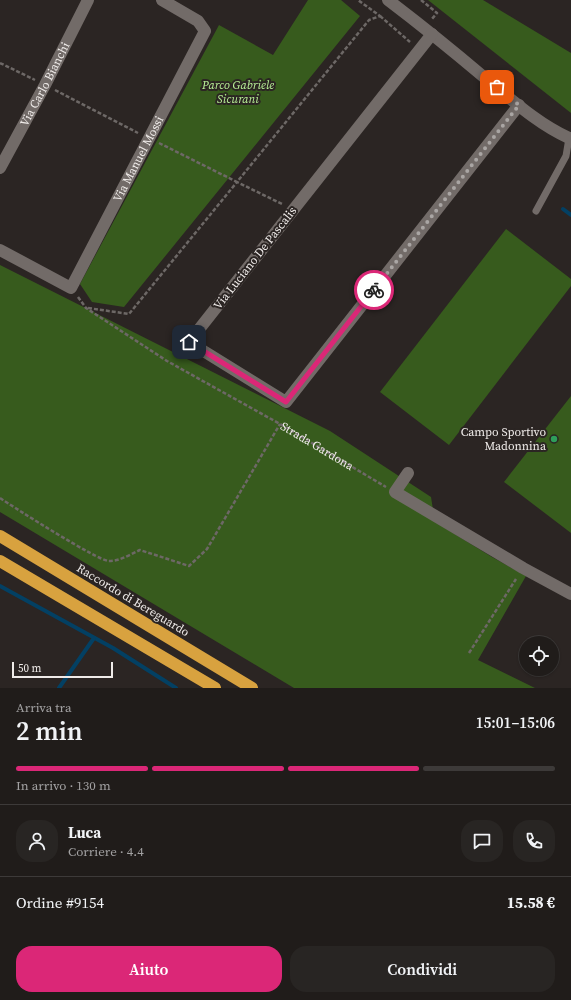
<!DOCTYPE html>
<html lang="it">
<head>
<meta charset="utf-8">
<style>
  :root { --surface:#201c1a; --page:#282523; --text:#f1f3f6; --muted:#a2a1a2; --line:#3d3a39; --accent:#db2777 }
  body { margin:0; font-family:"Source Serif 4",serif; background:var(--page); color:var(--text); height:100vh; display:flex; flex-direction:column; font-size:15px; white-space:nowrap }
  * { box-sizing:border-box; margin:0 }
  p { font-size:13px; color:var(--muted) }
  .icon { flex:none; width:22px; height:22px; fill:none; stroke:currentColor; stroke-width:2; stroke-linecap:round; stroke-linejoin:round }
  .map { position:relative; height:688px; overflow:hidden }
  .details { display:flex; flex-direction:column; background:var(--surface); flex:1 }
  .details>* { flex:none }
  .buttons { position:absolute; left:519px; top:636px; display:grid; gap:8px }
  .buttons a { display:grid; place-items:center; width:40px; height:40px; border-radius:50%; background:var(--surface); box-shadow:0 1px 3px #0004,0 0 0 1px var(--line); font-size:20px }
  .scale { position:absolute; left:12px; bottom:10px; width:101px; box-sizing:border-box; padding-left:4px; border:2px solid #efebe9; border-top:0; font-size:11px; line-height:14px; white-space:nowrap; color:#efebe9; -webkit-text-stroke:3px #2b2523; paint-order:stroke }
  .pin { position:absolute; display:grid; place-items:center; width:34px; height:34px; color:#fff; margin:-17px; border-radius:8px; box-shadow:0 2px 6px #0006 }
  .courier { position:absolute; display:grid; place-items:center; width:40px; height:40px; margin:-20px; border:3px solid #db2777; border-radius:50%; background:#fff; color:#222; box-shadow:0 1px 5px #0007 }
  .overview em { font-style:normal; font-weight:600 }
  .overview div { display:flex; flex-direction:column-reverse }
  .overview { display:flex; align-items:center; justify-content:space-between; height:68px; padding:0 16px }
  h1 { font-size:26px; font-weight:600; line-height:30px }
  .bar { display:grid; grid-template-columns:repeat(4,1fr); gap:6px 4px; align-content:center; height:48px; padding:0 16px }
  .bar i { height:5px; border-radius:3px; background:var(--line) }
  .bar .active { background:var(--accent) }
  .bar p { grid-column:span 4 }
  .line { display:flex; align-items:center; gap:10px; padding:0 16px; border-top:1px solid var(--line) }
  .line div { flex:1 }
  .round { display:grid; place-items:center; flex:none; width:42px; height:42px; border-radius:16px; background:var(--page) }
  .action { display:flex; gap:8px; margin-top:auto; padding:8px 16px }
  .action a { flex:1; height:46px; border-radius:16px; background:var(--accent); color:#fff; font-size:16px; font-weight:600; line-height:46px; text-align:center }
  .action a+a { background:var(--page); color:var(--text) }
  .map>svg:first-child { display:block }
  .green { fill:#375b1d }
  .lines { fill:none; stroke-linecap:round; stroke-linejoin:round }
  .stream { stroke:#034063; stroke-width:4 }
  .path { stroke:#6d6866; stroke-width:2.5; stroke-dasharray:4 2; stroke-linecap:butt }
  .lane { stroke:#726b68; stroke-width:7 }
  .street { stroke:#726b68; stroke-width:12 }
  .highway { stroke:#d8a23f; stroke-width:12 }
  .done { stroke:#aaa6a4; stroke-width:4; stroke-dasharray:0 7.2 }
  .route { stroke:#db2777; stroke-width:5 }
  .leisure-dot { fill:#2e9e5b; stroke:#2b2523; stroke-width:1.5 }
  .labels { text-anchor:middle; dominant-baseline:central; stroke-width:4; stroke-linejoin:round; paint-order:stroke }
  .street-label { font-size:12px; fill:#efebe9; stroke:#2b2523 }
  .park-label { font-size:12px; font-style:italic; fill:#baf298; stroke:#2b2523 }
  .poi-label { font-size:12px; fill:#efebe9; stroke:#2b2523; text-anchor:end }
</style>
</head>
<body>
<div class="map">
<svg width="571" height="688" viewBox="0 0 571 688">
  <rect width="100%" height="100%" fill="#2b2523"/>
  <g class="green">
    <polygon points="308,0 341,0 360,16 124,307 92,302 80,284 219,25 273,55"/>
    <polygon points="428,0 483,0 571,53 571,113"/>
    <polygon points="506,229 571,279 571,286 449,445 380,392"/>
    <polygon points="0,265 330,431 431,497 435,522 492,557 526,576 478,660 535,688 294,688 0,512"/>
    <polygon points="571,396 571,533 504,482"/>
  </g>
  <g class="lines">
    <g class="stream">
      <polyline points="563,209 571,215"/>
      <polyline points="0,586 113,648 176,688"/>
      <polyline points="59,688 94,638"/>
    </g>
    <g class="path">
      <polyline points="421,0 437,13 431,20"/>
      <polyline points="380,16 410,42"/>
      <polyline points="0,63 35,80"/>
      <polyline points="55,90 138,133"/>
      <polyline points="159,143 237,182 369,20 380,16 358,0"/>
      <path id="s1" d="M78 297 86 308 167 361 280 424 386 487"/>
      <polyline points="88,308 129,314 237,182 282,204"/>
      <path d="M0 498C15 508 98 561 109 561 120 561 131 554 140 550L189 566 207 549 280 424"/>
      <polyline points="469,653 516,579"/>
    </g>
    <polyline class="lane" points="536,211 566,156 569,138"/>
    <g class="street">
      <path d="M388 0C421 25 453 51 485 78 512 100 538 124 569 138H571"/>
      <polyline points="432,34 189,342 286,402 519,105"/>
      <path id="s2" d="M0 168 45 85 88 0"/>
      <path id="s3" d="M0 250 71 288 205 31 198 21 162 0"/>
      <polyline points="408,473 395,492 523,568 571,594"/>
    </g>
    <g class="highway">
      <polyline points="0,536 252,688"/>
      <polyline points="0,561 215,688"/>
    </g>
  </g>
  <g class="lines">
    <polyline class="done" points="374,290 519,105 497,87"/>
    <polyline class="route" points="189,342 286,402 374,290"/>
  </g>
  <circle class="leisure-dot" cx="554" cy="439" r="4"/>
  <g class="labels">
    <g class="street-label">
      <text stroke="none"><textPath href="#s2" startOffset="95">Via Carlo Bianchi</textPath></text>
      <text stroke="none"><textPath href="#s3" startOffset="226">Via Manuel Mossi</textPath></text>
      <text transform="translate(255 258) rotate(-52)">Via Luciano De Pascalis</text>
      <text stroke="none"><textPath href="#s1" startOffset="283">Strada Gardona</textPath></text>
      <text transform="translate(133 600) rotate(31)">Raccordo di Bereguardo</text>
    </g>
    <g class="park-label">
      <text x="238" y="85">Parco Gabriele<tspan x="238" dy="14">Sicurani</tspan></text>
    </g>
    <g class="poi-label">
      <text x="546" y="432">Campo Sportivo<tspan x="546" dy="14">Madonnina</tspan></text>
    </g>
  </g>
</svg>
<div class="buttons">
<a><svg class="icon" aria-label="locate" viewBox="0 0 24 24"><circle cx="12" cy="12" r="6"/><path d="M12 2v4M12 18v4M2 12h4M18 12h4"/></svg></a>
</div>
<div class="scale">50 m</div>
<div class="pin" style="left:497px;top:87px;background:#ea580c"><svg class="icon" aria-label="bag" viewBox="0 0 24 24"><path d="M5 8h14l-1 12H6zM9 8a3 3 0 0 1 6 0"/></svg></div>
<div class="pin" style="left:189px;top:342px;background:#1f2937"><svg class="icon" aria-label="home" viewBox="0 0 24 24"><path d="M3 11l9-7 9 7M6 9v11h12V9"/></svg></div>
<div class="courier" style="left:374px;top:290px"><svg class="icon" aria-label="bike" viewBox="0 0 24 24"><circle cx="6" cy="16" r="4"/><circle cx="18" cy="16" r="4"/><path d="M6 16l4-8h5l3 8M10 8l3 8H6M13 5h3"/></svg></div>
</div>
<section class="details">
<div class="overview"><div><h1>2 min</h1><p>Arriva tra</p></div><em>15:01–15:06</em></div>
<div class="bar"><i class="active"></i><i class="active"></i><i class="active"></i><i></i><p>In arrivo · 130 m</p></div>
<div class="line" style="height:72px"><a class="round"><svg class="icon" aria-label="person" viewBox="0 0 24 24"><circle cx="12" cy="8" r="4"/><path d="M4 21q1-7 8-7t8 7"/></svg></a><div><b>Luca</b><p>Corriere · 4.4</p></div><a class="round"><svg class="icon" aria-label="chat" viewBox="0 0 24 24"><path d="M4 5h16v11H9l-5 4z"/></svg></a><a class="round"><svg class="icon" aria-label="phone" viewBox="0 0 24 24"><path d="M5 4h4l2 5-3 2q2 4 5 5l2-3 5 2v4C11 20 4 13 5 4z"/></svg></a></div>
<div class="line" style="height:52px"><div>Ordine #9154</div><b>15.58 €</b></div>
<div class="action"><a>Aiuto</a><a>Condividi</a></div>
</section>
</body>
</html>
